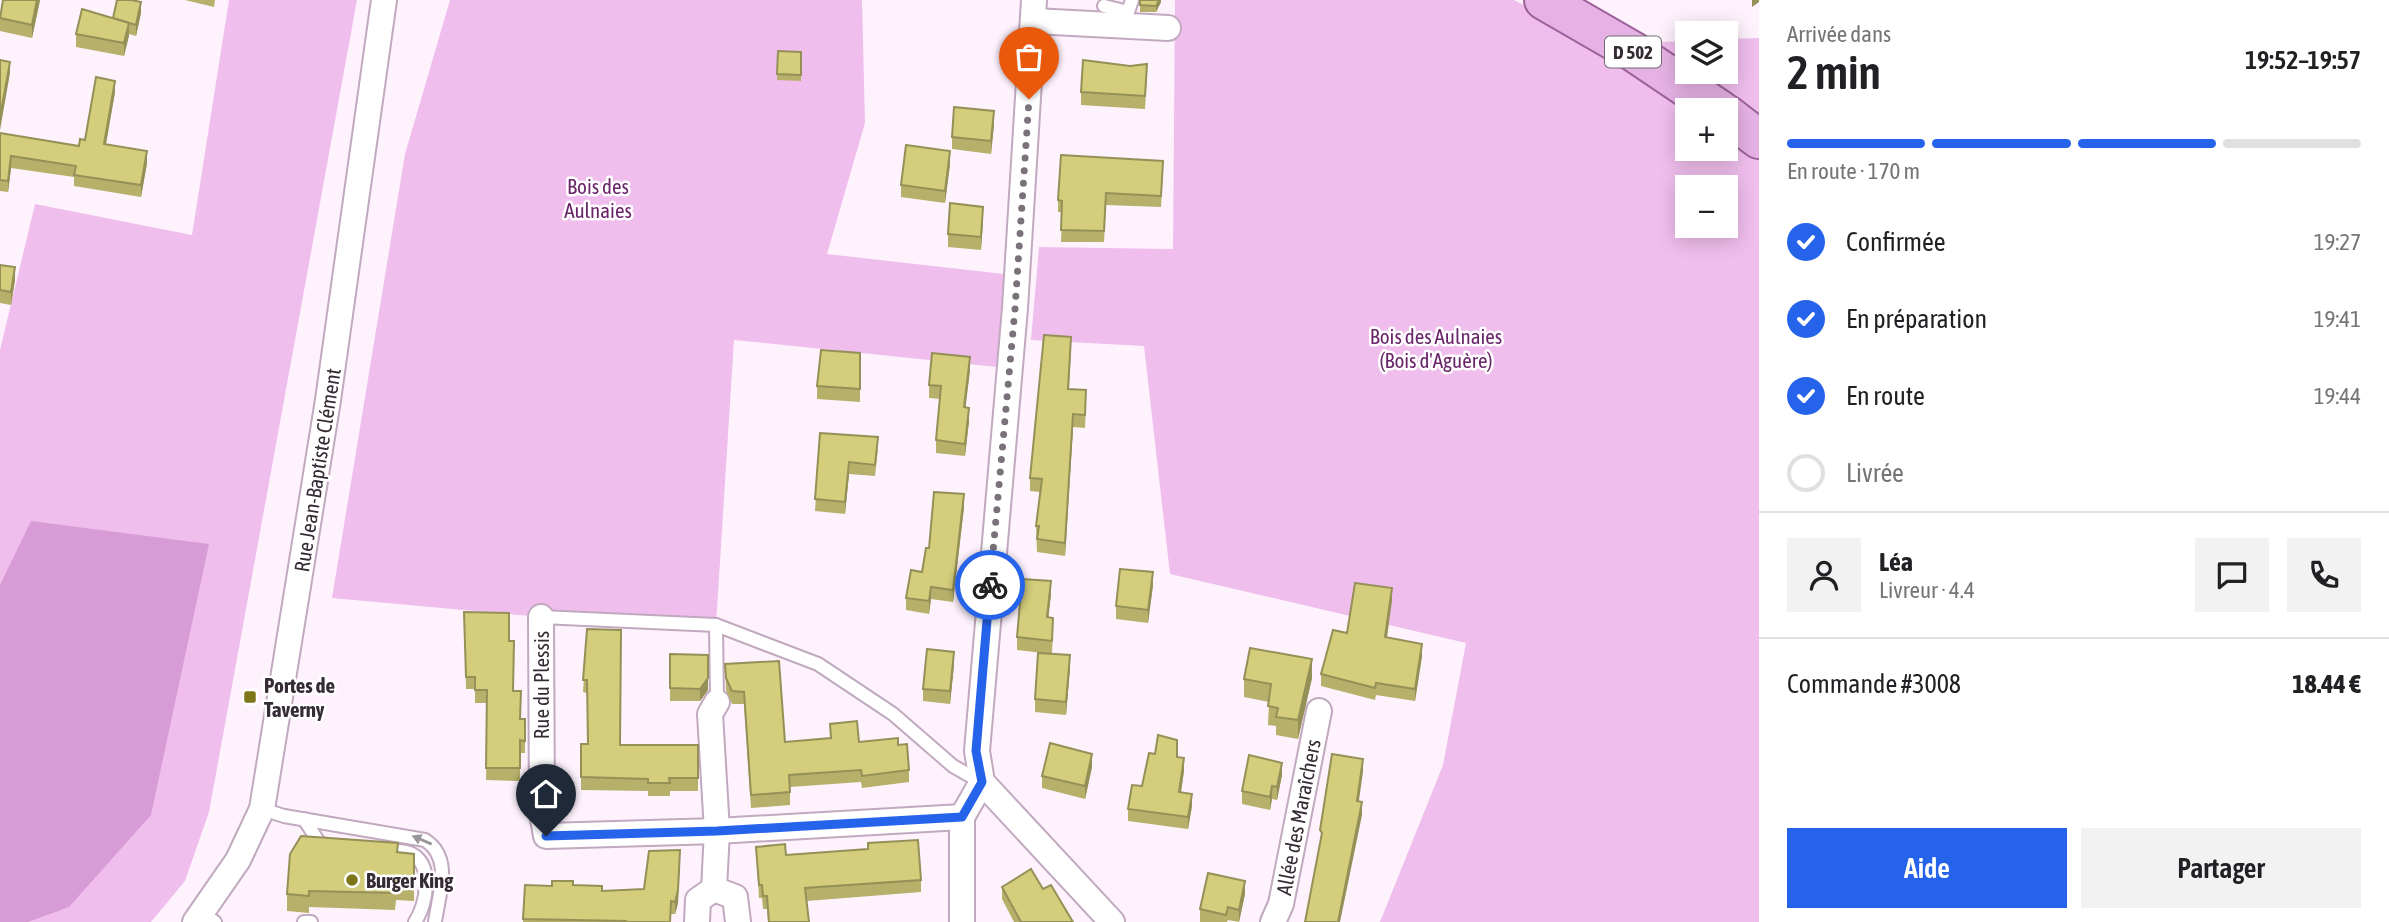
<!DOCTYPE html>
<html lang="fr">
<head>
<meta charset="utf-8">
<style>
  :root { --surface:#fff; --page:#f2f2f2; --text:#202124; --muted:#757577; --line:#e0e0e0; --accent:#2563eb }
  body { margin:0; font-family:"Asap Condensed",sans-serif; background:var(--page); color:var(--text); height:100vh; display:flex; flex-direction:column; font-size:26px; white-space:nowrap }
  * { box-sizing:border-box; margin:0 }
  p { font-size:23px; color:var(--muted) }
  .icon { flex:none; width:38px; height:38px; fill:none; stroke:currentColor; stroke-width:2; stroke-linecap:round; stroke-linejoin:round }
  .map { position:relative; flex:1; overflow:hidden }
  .drawer { display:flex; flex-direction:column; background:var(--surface); width:630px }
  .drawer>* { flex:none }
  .tools { position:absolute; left:1675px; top:21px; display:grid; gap:14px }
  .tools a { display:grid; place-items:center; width:63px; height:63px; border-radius:0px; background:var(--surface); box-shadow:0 4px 18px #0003; font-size:35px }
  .pin { position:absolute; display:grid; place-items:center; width:60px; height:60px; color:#fff; margin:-72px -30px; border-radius:50% 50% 50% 0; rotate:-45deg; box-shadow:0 0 7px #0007 }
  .pin .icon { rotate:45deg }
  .courier { position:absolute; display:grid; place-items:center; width:70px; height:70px; margin:-35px; border:5px solid #2563eb; border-radius:50%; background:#fff; color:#222; box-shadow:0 2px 9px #0007 }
  .headline em { font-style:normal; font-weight:600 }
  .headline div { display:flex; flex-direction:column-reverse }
  .headline { display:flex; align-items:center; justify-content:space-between; height:119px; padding:0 28px }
  h1 { font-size:46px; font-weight:600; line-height:52px }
  .bar { display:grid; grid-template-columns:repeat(4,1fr); gap:10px 7px; align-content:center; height:84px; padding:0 28px }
  .bar i { height:9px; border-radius:5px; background:var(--line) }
  .bar .active { background:var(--accent) }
  .bar p { grid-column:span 4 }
  .line { display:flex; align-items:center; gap:18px; padding:0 28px; border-top:2px solid var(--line) }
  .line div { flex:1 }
  .round { display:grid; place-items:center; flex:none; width:74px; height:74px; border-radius:0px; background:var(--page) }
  ol { padding:0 28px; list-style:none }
  li { display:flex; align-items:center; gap:21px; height:77px }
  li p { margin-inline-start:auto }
  li .icon { padding:7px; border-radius:50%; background:var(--accent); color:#fff; stroke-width:4 }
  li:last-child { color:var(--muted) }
  li i { width:38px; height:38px; border:4px solid var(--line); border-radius:50% }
  .action { display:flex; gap:14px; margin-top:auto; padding:14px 28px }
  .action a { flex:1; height:80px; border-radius:0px; background:var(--accent); color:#fff; font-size:28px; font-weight:600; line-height:80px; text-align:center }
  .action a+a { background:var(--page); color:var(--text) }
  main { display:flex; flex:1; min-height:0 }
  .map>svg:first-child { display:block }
  .green { fill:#f0beed; fill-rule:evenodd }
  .water { fill:#d79cd5 }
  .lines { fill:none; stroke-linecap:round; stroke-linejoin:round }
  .service-casing { stroke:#c1a9bf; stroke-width:16 }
  .minor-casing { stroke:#c1a9bf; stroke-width:28 }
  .primary-casing { stroke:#9e629b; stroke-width:42 }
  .service { stroke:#fff; stroke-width:12 }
  .minor { stroke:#fff; stroke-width:24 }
  .primary { stroke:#e6b2e5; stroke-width:38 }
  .wall { fill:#b6b06b }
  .shaded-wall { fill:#949057 }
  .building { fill:#d4cd7c; stroke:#949057; stroke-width:2 }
  .oneway { fill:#9a959a }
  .done { stroke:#7b717a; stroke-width:7; stroke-dasharray:0 12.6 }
  .route { stroke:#2563eb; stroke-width:9 }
  .poi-dot { fill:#7d7519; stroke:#fff; stroke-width:2.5 }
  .labels { text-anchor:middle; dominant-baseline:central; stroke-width:5; stroke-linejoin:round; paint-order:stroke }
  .shield { fill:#fff; stroke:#726b71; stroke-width:2 }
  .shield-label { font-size:19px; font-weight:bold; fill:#352b34 }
  .park-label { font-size:21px; fill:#6a256a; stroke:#fff }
  .street-label { font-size:21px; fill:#352b34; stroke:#fff }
  .poi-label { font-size:21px; font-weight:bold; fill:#352b34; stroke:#fff; text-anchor:start }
</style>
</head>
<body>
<main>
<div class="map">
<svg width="1759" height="922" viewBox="0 0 1759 922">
  <rect width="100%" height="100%" fill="#fef3fd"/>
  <g class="green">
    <polygon points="229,0 357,0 209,812 185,881 151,922 0,922 0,350 35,204 192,235"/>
    <polygon points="450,0 862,0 865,123 827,254 1004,274 997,367 734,340 716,625 541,617 332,598 405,154"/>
    <path d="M1175 0H1514L1599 44 1687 41V72H1726V39L1759 38V922H1380L1443 765 1466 643 1170 574 1144 346 1031 340 1039 247 1173 249ZM1687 110H1726V149H1687ZM1687 187H1726V226H1687Z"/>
  </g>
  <polygon class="water" points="31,521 209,544 151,815 69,907 28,922 0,922 0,585"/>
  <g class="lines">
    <defs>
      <g id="service">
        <polyline points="1104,6 1128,12 1132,0"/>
        <polyline points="541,617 716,625 818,664 893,714 953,766 981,782"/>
        <polyline points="716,625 717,702"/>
        <path d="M262 809 284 816 425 840C453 858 439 893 435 922"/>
        <polyline points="304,819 320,844 327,845"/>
        <path d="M384 850C393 851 404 850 412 854 434 866 426 905 415 922"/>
        <polyline points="203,914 215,922"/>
        <polyline points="304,922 311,922"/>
      </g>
      <g id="minor">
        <polyline points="1034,0 1015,308 977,751 982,782 1112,922"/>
        <polyline points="1034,21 1168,28"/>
        <polyline points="541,617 542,813 546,836 717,831 962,817"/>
        <polyline points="717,702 710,714 717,831 714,889 735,897 738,922"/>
        <polyline points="195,922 238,860 262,809 328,400 384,0"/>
        <polyline points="697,922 698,900 714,889"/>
        <polyline points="962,922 962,817 982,782"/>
        <polyline points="1273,922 1281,904 1319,711"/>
      </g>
      <g id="primary">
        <polyline points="1544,0 1634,52 1720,110"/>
        <polyline points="1726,114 1759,139"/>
      </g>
    </defs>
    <use href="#service" class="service-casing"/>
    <use href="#minor" class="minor-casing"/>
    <use href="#primary" class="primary-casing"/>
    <use href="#service" class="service"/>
    <use href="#minor" class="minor"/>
    <use href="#primary" class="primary"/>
  </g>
  <g class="wall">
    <polygon points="3,0 40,0 32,38 0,31 0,16"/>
    <polygon points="185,0 215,0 214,7"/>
    <polygon points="1140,0 1161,0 1161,2 1156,12 1140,12"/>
    <polygon points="141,13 136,36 129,34 124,56 76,47 76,34 113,18"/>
    <polygon points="778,51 801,52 801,81 777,80"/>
    <polygon points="1147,77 1145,109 1081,105 1081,92"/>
    <polygon points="115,92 106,144 147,163 141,197 74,186 74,177 11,168 8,192 0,191 0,133 79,146 85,140"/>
    <polygon points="994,124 991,154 952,149 952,137"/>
    <polygon points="950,164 945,203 901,197 901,185"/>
    <polygon points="1163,172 1161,207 1106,205 1104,242 1061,242 1062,212 1058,212 1058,200"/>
    <polygon points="983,220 981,250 948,247 948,234"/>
    <polygon points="0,265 15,280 11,305 0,303"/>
    <polygon points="1071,350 1069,389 1086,403 1085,428 1073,427 1065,556 1037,552 1036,526 1040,492 1030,491 1030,478"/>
    <polygon points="860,353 860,402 817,399 817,386"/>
    <polygon points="970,370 965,408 969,421 965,456 936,453 936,440 940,399 929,398 929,385"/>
    <polygon points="820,433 878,449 875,476 849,474 845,514 815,511"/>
    <polygon points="964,507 953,602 931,599 929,614 906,610 906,598 922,572 929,548"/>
    <polygon points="1153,585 1148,623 1116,619 1116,606"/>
    <polygon points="1051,594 1048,618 1053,631 1052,654 1017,650 1017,637"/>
    <polygon points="1392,600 1387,638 1422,656 1415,701 1376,695 1375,700 1321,686 1321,674 1347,633"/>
    <polygon points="464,612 509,641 513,691 521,719 525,719 525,753 520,753 520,781 486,780 487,703 475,703 475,689 466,689"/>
    <polygon points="587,629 620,745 698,745 698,791 670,791 670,796 648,796 648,791 581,790 581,744 588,744 587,693 583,692"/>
    <polygon points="670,654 708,690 700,701 670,701"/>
    <polygon points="725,664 785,742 830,738 830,724 859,742 898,745 909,770 909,782 862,788 861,782 790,787 790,805 751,808 744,704 732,704 726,690"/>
    <polygon points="954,665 950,704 923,701 923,689"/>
    <polygon points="1070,668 1066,715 1035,712 1035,699"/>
    <polygon points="1312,678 1298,739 1276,735 1276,726 1268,725 1269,702 1244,697 1244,679"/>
    <polygon points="1177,757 1184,771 1181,792 1192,806 1188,829 1128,821 1128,809 1142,786"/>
    <polygon points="1092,767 1085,799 1042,788 1042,776"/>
    <polygon points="1282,775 1277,800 1272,799 1270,810 1242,804 1242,791"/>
    <polygon points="756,847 786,855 921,880 921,892 807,901 809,922 768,922 767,909 763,909 762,898 759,898"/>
    <polygon points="398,852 414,854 414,901 396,900 395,910 309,907 309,913 287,911 287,894"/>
    <polygon points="680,863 678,903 675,914 671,914 671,922 523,922 525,885 552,886 573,885 602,891 644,889"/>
    <polygon points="1002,887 1043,889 1073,922 1014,922 1002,899"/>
    <polygon points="1245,894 1239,922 1228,920 1227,922 1200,922 1200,909"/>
  </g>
  <g class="shaded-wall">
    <polygon points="37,0 40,0 32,38 32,25"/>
    <polygon points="1159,0 1161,0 1161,2 1156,12 1156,6"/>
    <polygon points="1752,0 1759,0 1759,2 1752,7"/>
    <polygon points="141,2 141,13 136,36 136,25"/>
    <polygon points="129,23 129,36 124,56 124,43"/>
    <polygon points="10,62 10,73 0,130 0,118"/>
    <polygon points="115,81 115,92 104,155 104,144"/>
    <polygon points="994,111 994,124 991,154 991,141"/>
    <polygon points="147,151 147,163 141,197 141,185"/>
    <polygon points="950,151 950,164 945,203 945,191"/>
    <polygon points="11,156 11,168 8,192 8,181"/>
    <polygon points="983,207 983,220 981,250 981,237"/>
    <polygon points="15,267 15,280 11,305 11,292"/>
    <polygon points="970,357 970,370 964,420 964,407"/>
    <polygon points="969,408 969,421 965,456 965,444"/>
    <polygon points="1073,414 1073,427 1065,556 1065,543"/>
    <polygon points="849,462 849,474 845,514 845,502"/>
    <polygon points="964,494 964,507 953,602 953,590"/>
    <polygon points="1153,572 1153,585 1148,623 1148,610"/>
    <polygon points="1051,581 1051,594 1047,630 1047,617"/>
    <polygon points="931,587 931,599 929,614 929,601"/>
    <polygon points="1392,588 1392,600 1385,649 1385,637"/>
    <polygon points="1422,644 1422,656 1415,701 1415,689"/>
    <polygon points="954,652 954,665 950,704 950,691"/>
    <polygon points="1070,655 1070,668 1066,715 1066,702"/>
    <polygon points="1312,659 1312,678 1298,739 1298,720"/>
    <polygon points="708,678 708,690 700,701 700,689"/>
    <polygon points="1092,754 1092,767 1085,799 1085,786"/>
    <polygon points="1184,758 1184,771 1179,804 1179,792"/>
    <polygon points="1363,759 1363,772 1357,814 1357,801"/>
    <polygon points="1282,763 1282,775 1277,800 1277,787"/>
    <polygon points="1272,786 1272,799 1270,810 1270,797"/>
    <polygon points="1192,794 1192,806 1188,829 1188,817"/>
    <polygon points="1362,802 1362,815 1340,922 1338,922"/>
    <polygon points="680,850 678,903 675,914 675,902"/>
    <polygon points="1245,881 1245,894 1239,922 1239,910"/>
  </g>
  <g class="building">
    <polygon points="3,0 37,0 32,25 0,18"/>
    <polygon points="117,0 131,0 141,2 136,25 113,18"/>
    <polygon points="1140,0 1159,0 1156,6 1140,5"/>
    <polygon points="82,9 129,23 124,43 76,34"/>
    <polygon points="778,51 801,52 801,75 777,74"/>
    <polygon points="0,60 10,62 0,118"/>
    <polygon points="1083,60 1130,66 1147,64 1145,96 1081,92"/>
    <polygon points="96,77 115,81 104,144 147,151 141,185 74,175 76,166 11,156 8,181 0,180 0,133 79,146 80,139 85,140"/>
    <polygon points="954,107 994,111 991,141 952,137"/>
    <polygon points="906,145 950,151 945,191 901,185"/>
    <polygon points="1061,155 1163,161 1161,196 1106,193 1104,231 1061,230 1062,201 1058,200"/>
    <polygon points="950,203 983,207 981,237 948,234"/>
    <polygon points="0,265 15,267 11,292 0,290"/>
    <polygon points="1044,335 1071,337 1068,389 1086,390 1085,415 1073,414 1065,543 1037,539 1039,526 1036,526 1042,479 1030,478"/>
    <polygon points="821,350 860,353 860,389 817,386"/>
    <polygon points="932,353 970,357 964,407 969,408 965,444 936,440 941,386 929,385"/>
    <polygon points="820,433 878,437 875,465 849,462 845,502 815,499"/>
    <polygon points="934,492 964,494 953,590 931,587 929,601 906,598 911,570 922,572 926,548 929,548"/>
    <polygon points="1120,569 1153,572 1148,610 1116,606"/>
    <polygon points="1022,579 1051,581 1047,617 1053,618 1052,641 1017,637"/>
    <polygon points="1355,583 1392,588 1385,637 1422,644 1415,689 1376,683 1375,688 1321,674 1333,630 1347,633"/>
    <polygon points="464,612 509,613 509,641 514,641 513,691 521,691 520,719 525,719 525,741 520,740 520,768 486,768 487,690 475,690 475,677 466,677"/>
    <polygon points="587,629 621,630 620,745 698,745 698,778 669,778 670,783 648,783 648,779 581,777 581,744 588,744 587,680 583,680"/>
    <polygon points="1250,648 1312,659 1298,720 1276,717 1278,708 1268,706 1271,684 1244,679"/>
    <polygon points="927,649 954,652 950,691 923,689"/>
    <polygon points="1038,653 1070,655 1066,702 1035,699"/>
    <polygon points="670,654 708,655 708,678 700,689 670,688"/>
    <polygon points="779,661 785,742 831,738 830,724 857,721 859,742 898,738 898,745 907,744 909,770 862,776 861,770 789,775 790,792 751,795 744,692 732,691 726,678 725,664"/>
    <polygon points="1158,735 1177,740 1177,757 1184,758 1179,792 1192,794 1188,817 1128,809 1132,785 1142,786 1149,753 1155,754"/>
    <polygon points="1050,743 1092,754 1085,786 1042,776"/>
    <polygon points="1332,754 1363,759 1357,801 1362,802 1338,922 1305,922 1322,833 1320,830"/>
    <polygon points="1249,755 1282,763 1277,787 1272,786 1270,797 1242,791"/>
    <polygon points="301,836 398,843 397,852 414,854 414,884 396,883 395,893 309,891 309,896 287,894 290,854"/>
    <polygon points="918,840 921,880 805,888 809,922 769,922 767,896 763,896 762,885 759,885 756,847 785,844 786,855 868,849 868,843"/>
    <polygon points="680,850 678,890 675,902 671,901 670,922 626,922 626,921 523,919 525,885 552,886 552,881 573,881 573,885 602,886 602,891 644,889 649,851"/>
    <polygon points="1031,869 1043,889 1051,885 1073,922 1021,922 1002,887"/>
    <polygon points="1208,873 1245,881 1239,910 1228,907 1226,915 1200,909"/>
  </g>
  <defs><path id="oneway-solid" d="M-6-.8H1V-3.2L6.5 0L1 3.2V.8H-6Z" transform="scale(1.75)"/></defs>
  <use class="oneway" href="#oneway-solid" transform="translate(422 840) rotate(-157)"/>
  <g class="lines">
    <polyline class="done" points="990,585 1015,309 1029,99"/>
    <polyline class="route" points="546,836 717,831 962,817 982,782 976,751 990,585"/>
  </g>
  <g class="poi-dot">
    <rect x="243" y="690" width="14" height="14" rx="3.5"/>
    <circle cx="352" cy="880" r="7"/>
  </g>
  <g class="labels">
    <rect class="shield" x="1605" y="36.5" width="56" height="31" rx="5"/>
    <g class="shield-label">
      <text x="1633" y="52">D 502</text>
    </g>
    <g class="park-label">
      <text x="598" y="186">Bois des<tspan x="598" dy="24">Aulnaies</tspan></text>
      <text x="1436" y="336">Bois des Aulnaies<tspan x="1436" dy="24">(Bois d'Aguère)</tspan></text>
    </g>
    <g class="street-label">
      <text transform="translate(317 470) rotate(-81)">Rue Jean-Baptiste Clément</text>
      <text transform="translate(541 685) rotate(-90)">Rue du Plessis</text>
      <text transform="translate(1298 817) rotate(-79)">Allée des Maraîchers</text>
    </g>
    <g class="poi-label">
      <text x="264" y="685">Portes de<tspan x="264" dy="24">Taverny</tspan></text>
      <text x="366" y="880">Burger King</text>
    </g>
  </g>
</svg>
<div class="tools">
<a><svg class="icon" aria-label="layers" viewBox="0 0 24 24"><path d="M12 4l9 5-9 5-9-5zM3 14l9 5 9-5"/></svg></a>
<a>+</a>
<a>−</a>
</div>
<div class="pin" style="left:1029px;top:99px;background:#ea580c"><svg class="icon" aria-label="bag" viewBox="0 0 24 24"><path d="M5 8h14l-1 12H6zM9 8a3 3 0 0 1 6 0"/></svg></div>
<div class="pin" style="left:546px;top:836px;background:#1f2937"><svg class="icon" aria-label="home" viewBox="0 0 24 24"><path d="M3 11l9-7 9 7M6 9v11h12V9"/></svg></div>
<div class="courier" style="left:990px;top:585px"><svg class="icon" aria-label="bike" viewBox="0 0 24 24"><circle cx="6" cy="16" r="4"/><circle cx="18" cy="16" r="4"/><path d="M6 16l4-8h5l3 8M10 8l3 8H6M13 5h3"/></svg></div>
</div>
<section class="drawer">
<div class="headline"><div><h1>2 min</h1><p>Arrivée dans</p></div><em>19:52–19:57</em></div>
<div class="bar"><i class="active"></i><i class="active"></i><i class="active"></i><i></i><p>En route · 170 m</p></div>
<ol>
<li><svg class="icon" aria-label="check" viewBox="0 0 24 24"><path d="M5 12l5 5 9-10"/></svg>Confirmée<p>19:27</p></li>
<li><svg class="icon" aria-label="check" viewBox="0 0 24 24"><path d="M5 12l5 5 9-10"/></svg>En préparation<p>19:41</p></li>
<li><svg class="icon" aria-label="check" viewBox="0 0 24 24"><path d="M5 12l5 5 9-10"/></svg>En route<p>19:44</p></li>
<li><i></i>Livrée</li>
</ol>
<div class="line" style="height:126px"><a class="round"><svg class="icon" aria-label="person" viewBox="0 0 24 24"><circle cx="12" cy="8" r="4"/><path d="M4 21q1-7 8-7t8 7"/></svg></a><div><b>Léa</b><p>Livreur · 4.4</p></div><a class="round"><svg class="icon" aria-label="chat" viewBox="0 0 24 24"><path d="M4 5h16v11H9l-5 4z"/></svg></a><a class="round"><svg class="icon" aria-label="phone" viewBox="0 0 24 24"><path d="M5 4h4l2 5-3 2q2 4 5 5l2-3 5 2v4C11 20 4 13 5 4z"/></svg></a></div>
<div class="line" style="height:91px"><div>Commande #3008</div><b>18.44 €</b></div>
<div class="action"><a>Aide</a><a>Partager</a></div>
</section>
</main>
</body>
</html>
